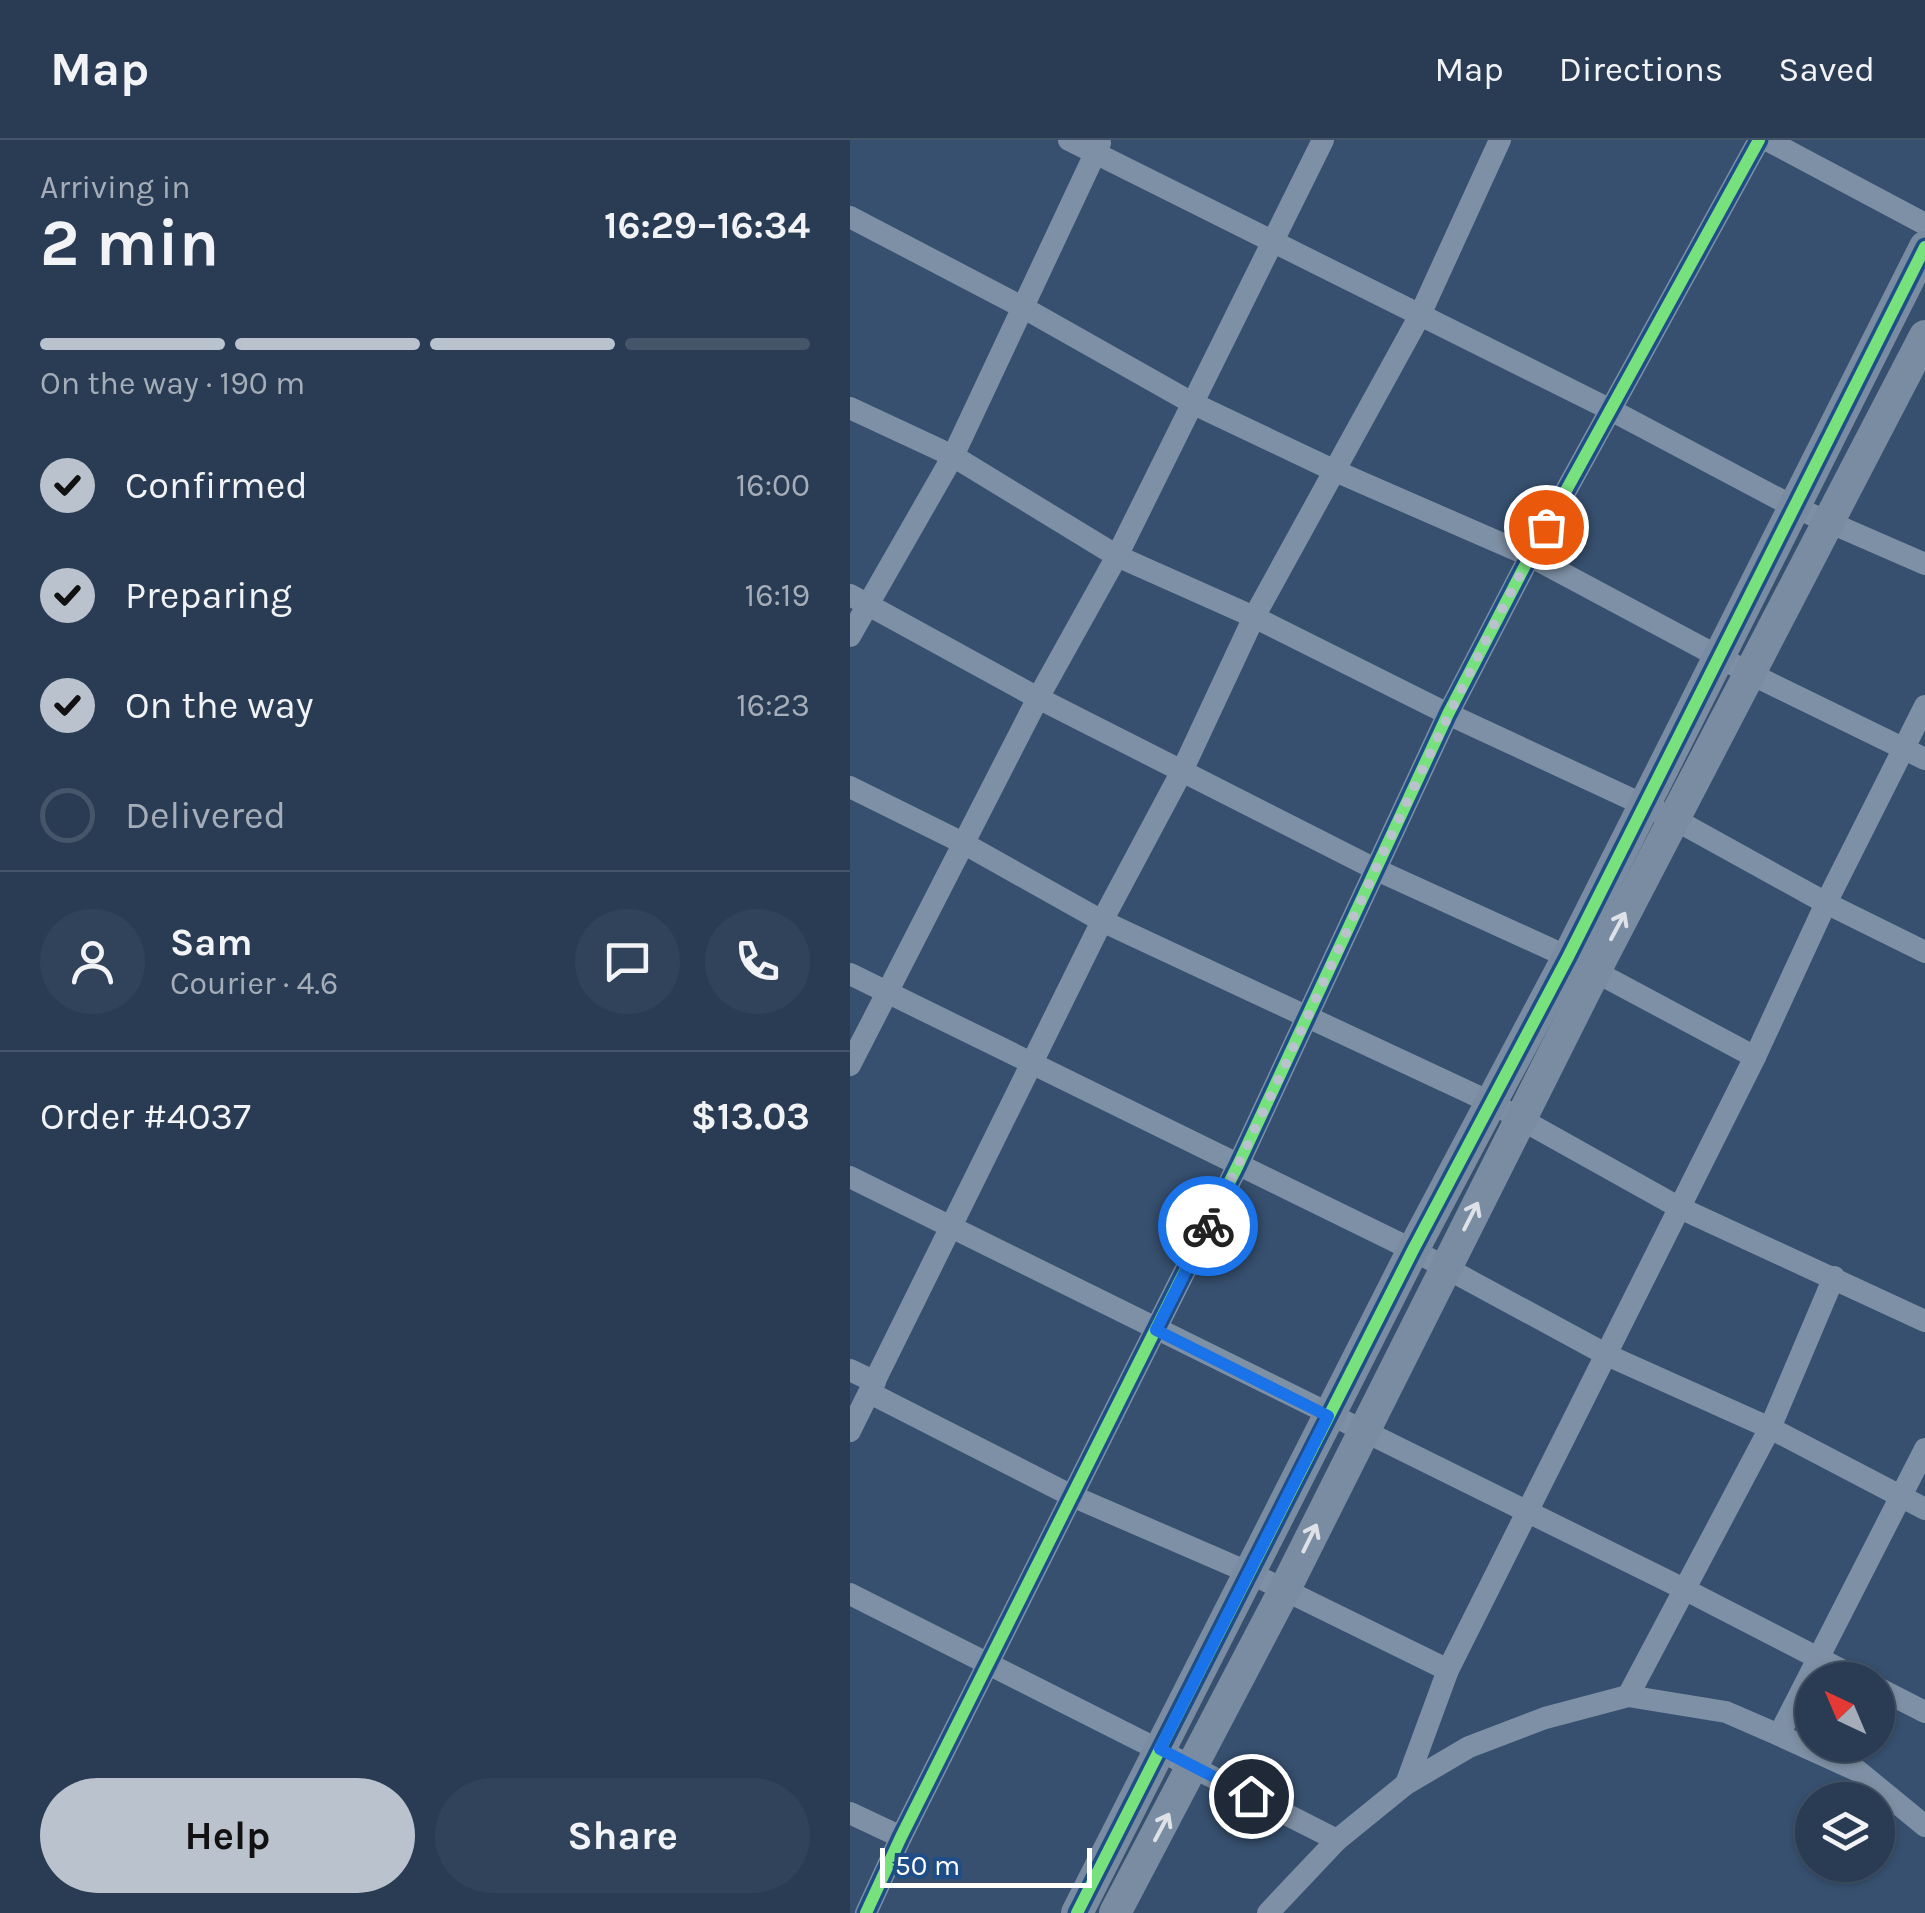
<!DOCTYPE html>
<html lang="en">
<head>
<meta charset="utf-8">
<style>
  :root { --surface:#293c53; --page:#31435a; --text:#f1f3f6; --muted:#a5adb8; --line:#45566a; --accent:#b9c2cd }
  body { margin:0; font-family:Karla,sans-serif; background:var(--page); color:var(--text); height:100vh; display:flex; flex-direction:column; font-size:38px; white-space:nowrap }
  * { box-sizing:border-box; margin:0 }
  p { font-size:32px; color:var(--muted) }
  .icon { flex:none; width:55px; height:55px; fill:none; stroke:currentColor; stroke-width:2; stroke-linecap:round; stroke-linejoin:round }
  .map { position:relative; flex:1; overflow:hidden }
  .drawer { display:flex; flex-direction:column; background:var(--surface); width:850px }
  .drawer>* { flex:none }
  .needle { width:65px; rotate:316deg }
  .tools { position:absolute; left:945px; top:1522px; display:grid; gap:20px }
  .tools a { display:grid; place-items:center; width:100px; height:100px; border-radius:50%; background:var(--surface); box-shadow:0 2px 8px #0004,0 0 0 2px var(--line); font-size:50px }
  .scale { position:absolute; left:30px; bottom:25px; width:212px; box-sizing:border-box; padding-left:10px; border:5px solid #fff; border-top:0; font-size:28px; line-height:35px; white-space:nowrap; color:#fff; -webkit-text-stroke:8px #1f4d87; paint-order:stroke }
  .pin { position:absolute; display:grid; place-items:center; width:85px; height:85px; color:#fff; margin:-42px; border:5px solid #fff; border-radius:50%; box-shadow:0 2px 10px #0007 }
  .courier { position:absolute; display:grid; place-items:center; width:100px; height:100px; margin:-50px; border:8px solid #1a73e8; border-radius:50%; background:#fff; color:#222; box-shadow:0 2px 12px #0007 }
  .overview em { font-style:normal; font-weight:700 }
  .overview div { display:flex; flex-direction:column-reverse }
  .overview { display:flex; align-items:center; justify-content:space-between; height:170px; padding:0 40px }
  h1 { font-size:65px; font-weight:700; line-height:75px }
  .bar { display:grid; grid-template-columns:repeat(4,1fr); gap:15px 10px; align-content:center; height:120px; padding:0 40px }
  .bar i { height:12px; border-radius:8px; background:var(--line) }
  .bar .active { background:var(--accent) }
  .bar p { grid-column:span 4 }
  .line { display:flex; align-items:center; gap:25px; padding:0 40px; border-top:2px solid var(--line) }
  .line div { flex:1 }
  .round { display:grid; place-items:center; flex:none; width:105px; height:105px; border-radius:52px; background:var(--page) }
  ol { padding:0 40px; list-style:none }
  li { display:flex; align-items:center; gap:30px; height:110px }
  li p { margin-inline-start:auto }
  li .icon { padding:10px; border-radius:50%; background:var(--accent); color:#111; stroke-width:4 }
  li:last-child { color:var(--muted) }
  li i { width:55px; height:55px; border:5px solid var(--line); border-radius:50% }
  .cta { display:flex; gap:20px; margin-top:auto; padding:20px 40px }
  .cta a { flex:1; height:115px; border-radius:60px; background:var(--accent); color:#111; font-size:40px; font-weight:700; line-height:115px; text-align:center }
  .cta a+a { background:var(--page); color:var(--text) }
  header { display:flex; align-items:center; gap:60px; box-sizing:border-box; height:140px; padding:0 50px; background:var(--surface); border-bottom:2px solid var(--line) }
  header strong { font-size:48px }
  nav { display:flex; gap:55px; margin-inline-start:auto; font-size:35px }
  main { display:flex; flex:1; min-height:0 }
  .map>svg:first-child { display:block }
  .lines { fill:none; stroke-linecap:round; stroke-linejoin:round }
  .street { stroke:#7e90a5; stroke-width:22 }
  .secondary { stroke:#798ca1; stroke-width:32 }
  .cycleway-casing { stroke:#1f4d87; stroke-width:19 }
  .cycleway { stroke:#77e17e; stroke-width:12 }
  .oneway { stroke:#dee2e8 }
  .done { stroke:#b9c2cd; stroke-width:10; stroke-dasharray:0 18 }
  .route { stroke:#1a73e8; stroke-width:12 }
</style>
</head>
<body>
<header>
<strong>Map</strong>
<nav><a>Map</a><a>Directions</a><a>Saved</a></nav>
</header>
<main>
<section class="drawer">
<div class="overview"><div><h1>2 min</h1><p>Arriving in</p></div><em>16:29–16:34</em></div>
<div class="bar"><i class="active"></i><i class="active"></i><i class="active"></i><i></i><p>On the way · 190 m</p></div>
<ol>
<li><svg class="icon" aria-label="check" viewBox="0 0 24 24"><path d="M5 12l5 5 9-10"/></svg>Confirmed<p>16:00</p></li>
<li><svg class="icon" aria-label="check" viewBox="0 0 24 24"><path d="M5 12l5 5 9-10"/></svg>Preparing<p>16:19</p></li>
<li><svg class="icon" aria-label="check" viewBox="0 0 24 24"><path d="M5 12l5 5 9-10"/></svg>On the way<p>16:23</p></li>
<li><i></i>Delivered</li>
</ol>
<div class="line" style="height:180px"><a class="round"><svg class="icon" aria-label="person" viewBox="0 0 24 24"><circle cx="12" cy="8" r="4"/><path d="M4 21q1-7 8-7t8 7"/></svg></a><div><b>Sam</b><p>Courier · 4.6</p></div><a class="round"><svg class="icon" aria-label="chat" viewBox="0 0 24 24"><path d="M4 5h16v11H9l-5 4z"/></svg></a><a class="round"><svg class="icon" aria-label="phone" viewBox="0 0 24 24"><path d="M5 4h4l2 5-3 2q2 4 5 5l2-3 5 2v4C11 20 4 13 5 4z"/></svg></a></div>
<div class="line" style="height:130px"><div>Order #4037</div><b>$13.03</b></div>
<div class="cta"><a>Help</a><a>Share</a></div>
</section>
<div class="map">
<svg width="1075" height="1773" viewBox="0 0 1075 1773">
  <rect width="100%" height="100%" fill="#37506f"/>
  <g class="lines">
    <g class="street">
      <polyline points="219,0 761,270 944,367 1075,424"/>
      <polyline points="917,0 1075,84"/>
      <polyline points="0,77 174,168 344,264 483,330 680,416 901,534 1075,619"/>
      <polyline points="0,268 103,316 267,416 404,477 598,574 824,679 976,763 1075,812"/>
      <polyline points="0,455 188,558 527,730 718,817 905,917"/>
      <polyline points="0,496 103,316 250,3"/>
      <polyline points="0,647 113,703 252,781 642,963 830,1068 1075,1181"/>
      <polyline points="0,834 563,1110 757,1215 920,1288 1075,1369"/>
      <polyline points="0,925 188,558 267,416 473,0"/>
      <polyline points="0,1037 834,1449 1011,1540"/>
      <polyline points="0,1230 25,1242"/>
      <polyline points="20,1253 222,1356 400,1433 598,1530"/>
      <polyline points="0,1291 252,781 332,631 404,477 569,177 650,0"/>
      <polyline points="0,1454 487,1700"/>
      <polyline points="1028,1548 1075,1572"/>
      <polyline points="778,1556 920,1288 984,1137"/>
      <polyline points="929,1595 1075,1309"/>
      <polyline points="556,1644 598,1530 905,917 976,763 1075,566"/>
      <polyline points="0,1673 51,1697"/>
      <polyline points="16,1773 51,1697 388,1025 598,574 680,416 909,0"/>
      <polyline points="418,1773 487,1700 556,1644 619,1607 695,1578 778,1556 876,1572 929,1595 1008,1631 1075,1686"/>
    </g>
    <g class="secondary">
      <polyline points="227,1773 563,1110 718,817 1075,107"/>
      <polyline points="265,1773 435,1449 745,831 1075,196"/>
    </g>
    <defs>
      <g id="cycleway">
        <polyline points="16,1773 51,1697 388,1025 598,574 680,416 909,0"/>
        <polyline points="227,1773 563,1110 718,817 1075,107"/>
      </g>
    </defs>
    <use href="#cycleway" class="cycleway-casing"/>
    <use href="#cycleway" class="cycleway"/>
  </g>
  <defs><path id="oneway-shaft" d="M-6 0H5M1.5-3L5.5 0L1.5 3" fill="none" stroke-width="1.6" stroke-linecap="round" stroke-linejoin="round" transform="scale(2.5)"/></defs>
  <g class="oneway">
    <use href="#oneway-shaft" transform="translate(768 786) rotate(-62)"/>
    <use href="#oneway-shaft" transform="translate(621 1076) rotate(-63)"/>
    <use href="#oneway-shaft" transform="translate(460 1398) rotate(-64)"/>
    <use href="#oneway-shaft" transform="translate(312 1687) rotate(-62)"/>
  </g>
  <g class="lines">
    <path class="done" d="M358 1086C473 854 571 613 696 387"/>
    <polyline class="route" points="358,1086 306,1190 478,1276 310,1609 401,1656"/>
  </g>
</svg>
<div class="tools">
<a><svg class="needle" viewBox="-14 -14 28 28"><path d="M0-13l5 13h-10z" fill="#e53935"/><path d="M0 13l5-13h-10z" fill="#a5adb8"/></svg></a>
<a><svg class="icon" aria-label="layers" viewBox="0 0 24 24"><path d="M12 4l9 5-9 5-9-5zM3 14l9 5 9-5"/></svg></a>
</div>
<div class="scale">50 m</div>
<div class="pin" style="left:696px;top:387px;background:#ea580c"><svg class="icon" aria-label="bag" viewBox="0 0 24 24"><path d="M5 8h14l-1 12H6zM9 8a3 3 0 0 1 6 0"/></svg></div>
<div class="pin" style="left:401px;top:1656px;background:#1f2937"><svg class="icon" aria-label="home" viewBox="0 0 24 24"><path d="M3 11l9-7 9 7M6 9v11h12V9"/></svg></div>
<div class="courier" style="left:358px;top:1086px"><svg class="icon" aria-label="bike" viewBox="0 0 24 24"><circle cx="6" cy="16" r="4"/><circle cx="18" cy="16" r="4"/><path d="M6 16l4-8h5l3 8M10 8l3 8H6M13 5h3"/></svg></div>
</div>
</main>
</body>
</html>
